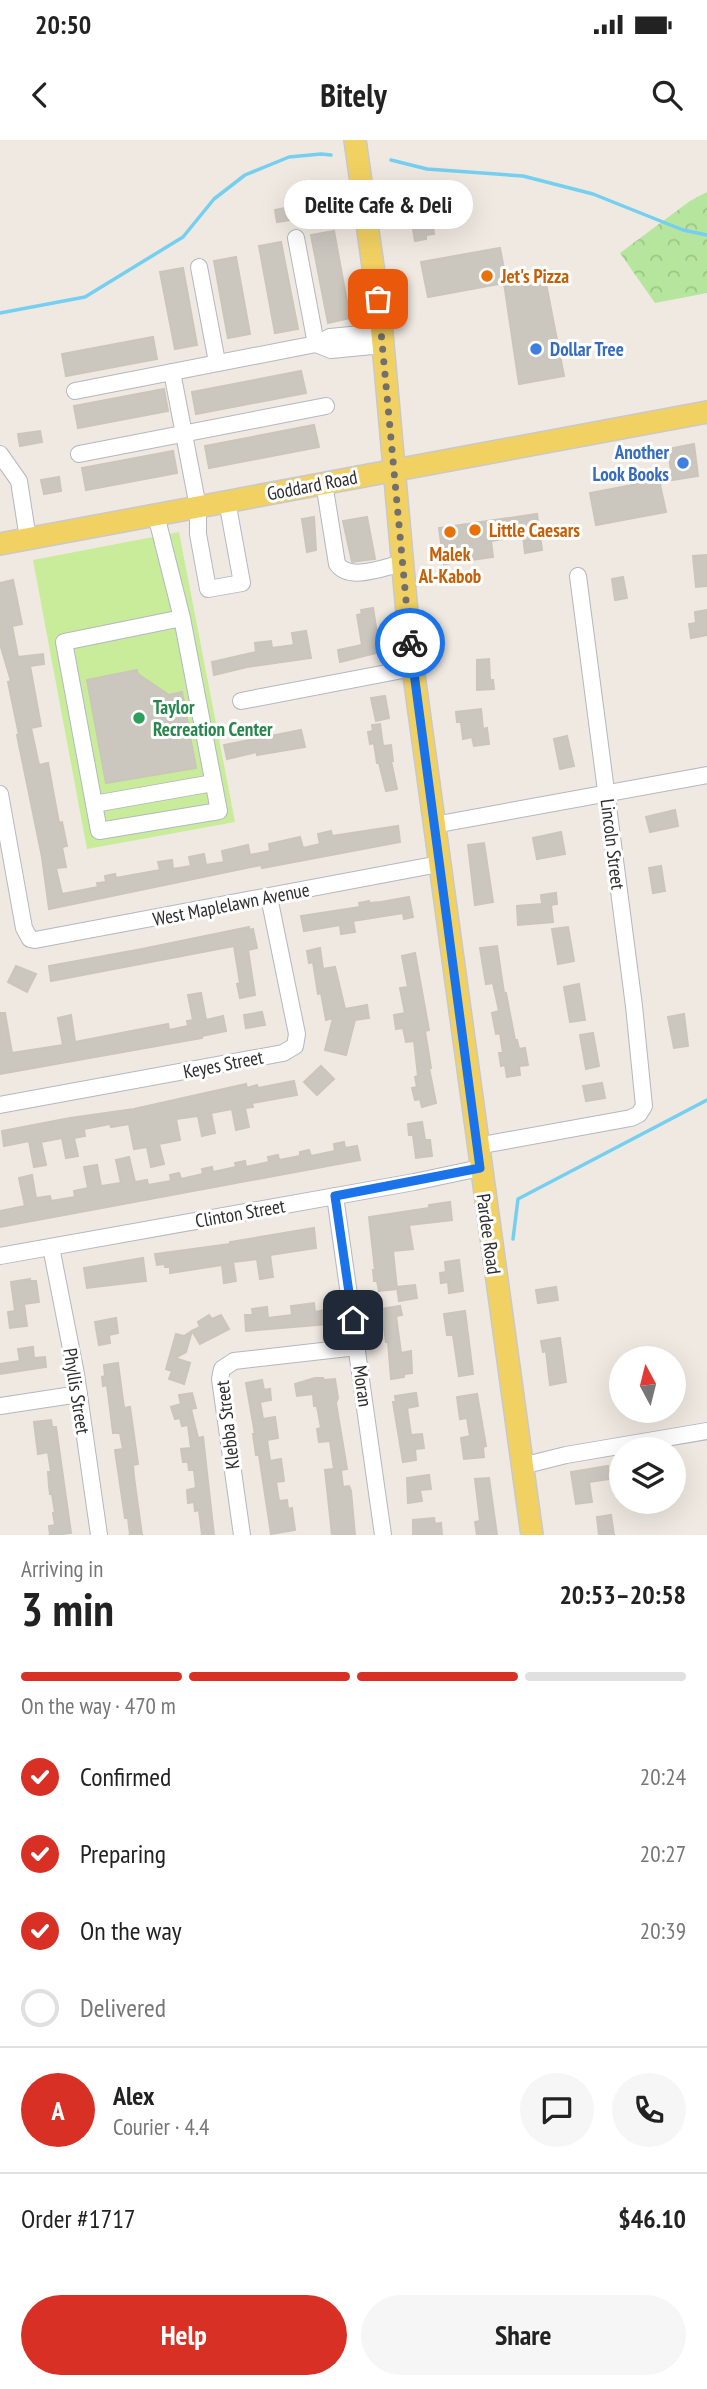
<!DOCTYPE html>
<html lang="en">
<head>
<meta charset="utf-8">
<style>
  :root { --surface:#fff; --page:#f6f6f6; --text:#222; --muted:#767676; --line:#e0e0e0; --accent:#d93025 }
  body { margin:0; font-family:"PT Sans Narrow",sans-serif; background:var(--page); color:var(--text); height:100vh; display:flex; flex-direction:column; font-size:26px; white-space:nowrap }
  * { box-sizing:border-box; margin:0 }
  p { font-size:23px; color:var(--muted) }
  .icon { flex:none; width:38px; height:38px; fill:none; stroke:currentColor; stroke-width:2; stroke-linecap:round; stroke-linejoin:round }
  .map { position:relative; height:1395px; overflow:hidden }
  .drawer { display:flex; flex-direction:column; background:var(--surface); flex:1 }
  .drawer>* { flex:none }
  .needle { width:46px; rotate:353deg }
  .tools { position:absolute; left:609px; top:1206px; display:grid; gap:14px }
  .tools a { display:grid; place-items:center; width:77px; height:77px; border-radius:50%; background:var(--surface); box-shadow:0 7px 28px #0002; font-size:35px }
  .pin { position:absolute; display:grid; place-items:center; width:60px; height:60px; color:#fff; margin:-30px; border-radius:14px; box-shadow:0 4px 10px #0006 }
  .courier { position:absolute; display:grid; place-items:center; width:70px; height:70px; margin:-35px; border:5px solid #1a73e8; border-radius:50%; background:#fff; color:#222; box-shadow:0 2px 9px #0007 }
  .bubble { position:absolute; height:49px; border-radius:24px; background:var(--surface); box-shadow:0 7px 28px #0002; font-size:23px; font-weight:700; line-height:49px; text-align:center }
  .overview em { font-style:normal; font-weight:700 }
  .overview div { display:flex; flex-direction:column-reverse }
  .overview { display:flex; align-items:center; justify-content:space-between; height:119px; padding:0 21px }
  h1 { font-size:46px; font-weight:700; line-height:52px }
  .bar { display:grid; grid-template-columns:repeat(4,1fr); gap:10px 7px; align-content:center; height:84px; padding:0 21px }
  .bar i { height:9px; border-radius:5px; background:var(--line) }
  .bar .current { background:var(--accent) }
  .bar p { grid-column:span 4 }
  .line { display:flex; align-items:center; gap:18px; padding:0 21px; border-top:2px solid var(--line) }
  .line div { flex:1 }
  .round { display:grid; place-items:center; flex:none; width:74px; height:74px; border-radius:37px; background:var(--page) }
  ol { padding:0 21px; list-style:none }
  li { display:flex; align-items:center; gap:21px; height:77px }
  li p { margin-inline-start:auto }
  li .icon { padding:7px; border-radius:50%; background:var(--accent); color:#fff; stroke-width:4 }
  li:last-child { color:var(--muted) }
  li i { width:38px; height:38px; border:4px solid var(--line); border-radius:50% }
  .button { display:flex; gap:14px; margin-top:auto; padding:14px 21px }
  .button a { flex:1; height:80px; border-radius:42px; background:var(--accent); color:#fff; font-size:28px; font-weight:700; line-height:80px; text-align:center }
  .button a+a { background:var(--page); color:var(--text) }
  .status { display:flex; justify-content:space-between; align-items:center; height:49px; padding:0 35px; background:var(--surface); direction:ltr }
  .status svg { height:19px; fill:currentColor }
  header { display:flex; justify-content:space-between; align-items:center; height:91px; padding:0 21px; background:var(--surface); font-size:32px; font-weight:700 }
  .map>svg:first-child { display:block }
  .forest { fill:url(#forest-crowns) }
  .pitch { fill:#c9ec9a }
  .lines { fill:none; stroke-linecap:round; stroke-linejoin:round }
  .stream { stroke:#75cff0; stroke-width:3.5 }
  .building { fill:#cbc7bf; stroke:#cbc5ba; stroke-width:2 }
  .minor-casing { stroke:#b4b7c1; stroke-width:18 }
  .major-casing { stroke:#c9c9c9; stroke-width:24 }
  .minor { stroke:#fff; stroke-width:16 }
  .major { stroke:#f2d163; stroke-width:21 }
  .done { stroke:#726f6d; stroke-width:7; stroke-dasharray:0 12.6 }
  .route { stroke:#1a73e8; stroke-width:9 }
  .food-dot { fill:#e8710a; stroke:#fff; stroke-width:2.5 }
  .shop-dot { fill:#3f7fe0; stroke:#fff; stroke-width:2.5 }
  .leisure-dot { fill:#2e9e5b; stroke:#fff; stroke-width:2.5 }
  .labels { text-anchor:middle; dominant-baseline:central; stroke-width:6; stroke-linejoin:round; paint-order:stroke }
  .food-label { font-size:19px; font-weight:bold; fill:#c56008; stroke:#fff; text-anchor:start }
  .shop-label { font-size:19px; font-weight:bold; fill:#366cbe; stroke:#fff; text-anchor:start }
  .street-label { font-size:19px; fill:#2e2e2e; stroke:#fff }
  .leisure-label { font-size:19px; font-weight:bold; fill:#27864d; stroke:#fff; text-anchor:start }
</style>
</head>
<body>
<div class="status"><b>20:50</b><svg viewBox="0 0 49 12"><path d="M0 12V9h3v3zM5 12V6h3v6zM10 12V3h3v9zM15 12V0h3v12zM26 1h20v11H26zM47 4h2v5h-2z"/></svg></div>
<header><svg class="icon" aria-label="back" viewBox="0 0 24 24"><path d="M15 5l-7 7 7 7"/></svg>Bitely<svg class="icon" aria-label="search" viewBox="0 0 24 24"><circle cx="10" cy="10" r="6"/><path d="M15 15l6 6"/></svg></header>
<div class="map">
<svg width="707" height="1395" viewBox="0 0 707 1395">
  <defs>
    <pattern id="forest-crowns" width="20" height="18" patternUnits="userSpaceOnUse" patternTransform="scale(1.75)"><rect width="20" height="18" fill="#b6e59e"/><path d="M2 6a3 3 0 1 1 6 0M12 15a3 3 0 1 1 6 0" fill="none" stroke="#9dc588"/></pattern>
  </defs>
  <rect width="100%" height="100%" fill="#efe9e1"/>
  <polygon class="forest" points="707,52 707,153 655,163 620,113 690,61"/>
  <polygon class="pitch" points="179,392 235,682 87,709 33,420"/>
  <g class="lines">
    <g class="stream">
      <polyline points="391,20 427,29 523,36 593,54 683,90 707,95"/>
      <polyline points="0,173 85,157 183,97 214,59 245,35 289,17 321,14 331,15"/>
      <polyline points="513,1099 518,1059 707,960"/>
    </g>
  </g>
  <g class="building">
    <polygon points="315,45 317,56 321,55 323,65 302,69 298,49"/>
    <polygon points="295,66 297,79 277,82 275,70"/>
    <polygon points="431,74 434,94 426,95 426,99 415,101 411,77"/>
    <polygon points="334,91 350,178 328,183 311,95"/>
    <polygon points="281,102 298,189 275,193 259,106"/>
    <polygon points="500,108 506,140 544,133 564,236 519,244 504,143 428,157 421,122"/>
    <polygon points="236,117 250,194 228,198 214,121"/>
    <polygon points="183,128 197,205 175,209 160,132"/>
    <polygon points="153,197 157,219 66,236 62,214"/>
    <polygon points="301,231 306,253 196,274 192,252"/>
    <polygon points="164,249 168,271 78,288 74,266"/>
    <polygon points="314,285 319,307 209,328 205,306"/>
    <polygon points="40,291 42,302 20,306 18,294"/>
    <polygon points="694,304 698,336 672,340 668,309"/>
    <polygon points="173,311 177,333 86,350 82,328"/>
    <polygon points="59,337 61,351 44,354 41,340"/>
    <polygon points="659,340 666,372 596,385 590,353"/>
    <polygon points="537,374 542,410 525,413 523,396 491,401 493,417 444,424 439,388"/>
    <polygon points="314,377 316,410 307,412 302,379"/>
    <polygon points="367,377 375,419 352,422 343,381"/>
    <polygon points="707,415 707,446 696,447 693,416"/>
    <polygon points="623,437 627,458 615,460 612,439"/>
    <polygon points="13,440 22,484 12,486 18,517 43,514 44,524 30,526 41,586 31,588 39,625 48,623 59,683 62,682 67,706 62,707 66,727 56,728 62,754 98,747 97,743 106,742 105,736 115,734 116,738 160,730 158,722 172,720 173,729 191,726 189,717 204,714 206,725 224,722 222,711 248,705 250,715 270,711 269,704 300,697 303,708 320,704 318,694 331,691 332,696 398,686 400,702 262,728 261,725 49,769 42,717 17,595 19,595 8,542 11,541 0,504 0,443"/>
    <polygon points="373,468 380,512 340,522 338,510 362,505 357,475 362,474 361,470"/>
    <polygon points="707,470 707,495 691,498 689,484 696,483 695,472"/>
    <polygon points="306,491 311,518 247,527 214,535 212,522 256,512 255,503 271,501 272,508 294,505 292,493"/>
    <polygon points="489,519 490,540 493,540 494,549 477,550 477,520"/>
    <polygon points="137,530 138,534 169,555 182,552 196,628 106,643 87,540"/>
    <polygon points="385,556 389,578 376,581 371,558"/>
    <polygon points="481,569 483,589 487,588 489,604 474,606 472,597 463,599 461,582 457,582 456,572"/>
    <polygon points="380,584 383,606 391,605 393,621 391,621 397,649 386,651 379,623 377,623 374,603 370,604 368,592 373,591 372,585"/>
    <polygon points="301,590 305,607 257,615 257,612 227,619 224,605"/>
    <polygon points="567,596 574,626 560,629 554,599"/>
    <polygon points="675,670 678,686 650,692 646,677"/>
    <polygon points="561,692 565,714 537,719 533,698"/>
    <polygon points="484,703 493,762 475,765 468,705"/>
    <polygon points="661,726 665,751 653,753 649,728"/>
    <polygon points="556,753 557,764 551,765 553,782 518,785 517,766 542,764 541,755"/>
    <polygon points="409,757 413,777 404,779 403,773 353,781 355,792 341,794 340,785 304,791 301,776 360,767 359,763 369,761 369,763 381,762"/>
    <polygon points="249,787 249,790 253,789 257,808 248,810 255,855 240,858 237,844 240,843 234,806 51,841 49,826 142,809"/>
    <polygon points="568,787 574,821 558,824 552,789"/>
    <polygon points="497,806 504,853 506,853 515,900 517,900 519,909 525,908 528,925 519,926 520,935 507,937 505,925 501,926 499,913 503,913 500,893 496,894 492,873 499,871 493,843 486,844 480,808"/>
    <polygon points="320,808 323,829 335,827 345,869 367,865 369,878 355,880 346,915 325,910 333,878 326,880 321,853 318,854 313,822 309,823 307,811"/>
    <polygon points="415,813 429,890 425,891 431,928 429,928 436,963 422,967 420,959 415,960 412,948 417,947 415,937 418,936 414,901 406,902 403,888 396,889 394,875 405,873 400,848 408,847 402,816"/>
    <polygon points="16,826 36,834 27,852 8,842"/>
    <polygon points="579,844 585,880 570,882 564,847"/>
    <polygon points="201,853 206,880 223,876 226,891 202,896 202,898 0,934 0,873 5,873 12,913 63,905 58,878 71,875 75,902 168,884 169,890 188,886 187,881 193,880 188,855"/>
    <polygon points="262,872 265,885 246,888 244,875"/>
    <polygon points="684,874 688,906 674,908 668,877"/>
    <polygon points="593,893 599,926 586,929 580,895"/>
    <polygon points="321,926 334,939 317,955 304,942"/>
    <polygon points="294,941 297,955 252,963 253,967 245,968 249,987 236,990 232,969 211,973 215,993 202,996 198,976 176,979 180,1000 159,1004 164,1024 151,1027 147,1007 134,1009 129,984 111,987 110,984 84,989 85,996 74,998 78,1016 66,1018 62,998 41,1002 46,1025 34,1027 29,1001 4,1006 2,991 70,978 134,969 246,944 247,948 257,945 258,948"/>
    <polygon points="602,943 605,958 586,961 583,946"/>
    <polygon points="422,982 425,1000 430,1000 432,1016 416,1018 413,995 409,995 408,984"/>
    <polygon points="344,1002 345,1008 357,1006 360,1020 0,1087 0,1071 25,1066 19,1038 32,1035 36,1058 50,1056 51,1061 75,1057 74,1051 88,1048 84,1027 97,1025 101,1046 121,1043 116,1020 129,1017 135,1042 147,1040 148,1045 171,1041 170,1035 179,1033 181,1039 203,1034 202,1029 212,1027 213,1032 236,1027 235,1023 245,1021 246,1027 269,1022 268,1017 278,1015 279,1020 300,1016 300,1012 309,1010 311,1016 335,1011 334,1004"/>
    <polygon points="450,1062 452,1080 409,1085 413,1109 393,1111 397,1149 379,1151 377,1141 374,1141 373,1130 375,1130 369,1077 429,1068 429,1065"/>
    <polygon points="314,1088 316,1108 270,1115 273,1137 260,1139 257,1119 233,1122 236,1141 224,1143 222,1125 170,1133 170,1127 165,1127 165,1124 157,1125 155,1114 230,1104 230,1102"/>
    <polygon points="143,1118 146,1141 87,1148 84,1128"/>
    <polygon points="459,1120 463,1151 449,1153 448,1142 441,1143 440,1133 446,1132 445,1122"/>
    <polygon points="30,1139 30,1141 36,1141 39,1162 24,1164 27,1186 10,1188 8,1172 15,1171 11,1142"/>
    <polygon points="415,1145 417,1158 399,1161 397,1147"/>
    <polygon points="556,1147 558,1160 538,1163 536,1150"/>
    <polygon points="314,1163 315,1172 326,1170 328,1184 246,1191 245,1175 253,1175 252,1169 267,1167 268,1178 292,1175 291,1166"/>
    <polygon points="400,1166 402,1175 396,1176 401,1213 411,1211 412,1233 404,1234 404,1237 391,1239 388,1202 386,1202 381,1169"/>
    <polygon points="465,1171 473,1234 459,1236 453,1195 447,1195 444,1174"/>
    <polygon points="209,1175 212,1179 221,1175 229,1189 200,1204 192,1191 200,1187 198,1182"/>
    <polygon points="116,1178 118,1193 109,1195 110,1203 99,1205 95,1182"/>
    <polygon points="192,1191 186,1212 175,1218 190,1223 184,1244 169,1239 172,1231 166,1229 176,1194 184,1196"/>
    <polygon points="560,1198 566,1242 550,1245 546,1211 543,1212 541,1201"/>
    <polygon points="33,1207 34,1218 45,1217 46,1227 0,1234 0,1224 20,1221 18,1209"/>
    <polygon points="118,1223 124,1268 130,1267 138,1324 133,1325 134,1337 142,1395 130,1395 128,1378 125,1378 115,1310 123,1309 120,1293 113,1293 107,1245 103,1246 102,1237 105,1236 104,1225"/>
    <polygon points="315,1238 323,1238 324,1240 335,1239 338,1258 336,1263 347,1329 341,1330 343,1347 349,1346 351,1351 355,1395 332,1395 325,1330 334,1329 330,1301 319,1302 317,1289 321,1288 317,1266 314,1266 313,1254 297,1256 295,1244"/>
    <polygon points="262,1240 264,1250 270,1249 271,1260 260,1262 263,1279 275,1277 278,1298 267,1300 270,1321 281,1319 284,1341 276,1342 279,1361 287,1360 288,1369 292,1368 295,1390 271,1394 259,1315 256,1315 253,1294 255,1294 246,1243"/>
    <polygon points="192,1253 196,1268 191,1269 198,1298 203,1297 214,1395 202,1395 199,1370 195,1371 194,1362 188,1363 187,1350 196,1348 194,1330 189,1330 188,1322 183,1322 181,1309 191,1308 188,1285 182,1286 180,1278 175,1279 171,1267 181,1264 179,1255"/>
    <polygon points="416,1253 418,1266 407,1268 411,1295 422,1294 424,1308 415,1309 416,1320 403,1322 393,1262 396,1262 395,1256"/>
    <polygon points="477,1254 486,1306 483,1307 484,1317 464,1319 461,1298 470,1296 467,1278 460,1279 457,1257"/>
    <polygon points="51,1280 52,1287 56,1287 71,1393 55,1395 50,1395 49,1386 55,1385 53,1373 55,1373 52,1354 50,1354 49,1346 48,1332 51,1332 48,1312 38,1314 34,1282"/>
    <polygon points="608,1326 610,1339 589,1342 592,1362 576,1364 571,1332"/>
    <polygon points="429,1335 431,1349 420,1350 422,1361 408,1363 407,1338"/>
    <polygon points="489,1338 497,1395 477,1395 475,1382 480,1381 475,1339"/>
    <polygon points="611,1375 614,1395 599,1395 597,1377"/>
    <polygon points="434,1378 435,1384 441,1383 442,1395 413,1395 413,1380"/>
  </g>
  <g class="lines">
    <defs>
      <g id="minor">
        <polyline points="296,98 316,204 331,210 383,205"/>
        <polyline points="199,127 217,222"/>
        <polyline points="172,232 198,367 198,394 208,449 242,443 227,361"/>
        <polyline points="75,251 316,204 330,197 382,192"/>
        <polyline points="0,314 19,341 28,399"/>
        <polyline points="79,314 326,266"/>
        <path d="M324 343 337 424C350 442 384 427 403 423"/>
        <polyline points="156,375 182,478 219,671 99,691 64,502 182,478"/>
        <polyline points="241,561 413,528"/>
        <polyline points="0,654 24,788 30,799 35,800 439,724"/>
        <polyline points="94,664 213,643"/>
        <polyline points="434,685 707,635"/>
        <polyline points="0,965 283,913 295,906 297,894 269,757"/>
        <polyline points="477,1006 631,978 639,974 644,966 634,866 578,436"/>
        <polyline points="335,1056 383,1395"/>
        <polyline points="51,1107 76,1234 99,1395"/>
        <polyline points="0,1116 414,1042 480,1028"/>
        <polyline points="0,1266 79,1254"/>
        <polyline points="522,1326 566,1315 707,1291"/>
        <polyline points="242,1395 220,1239 222,1229 234,1221 357,1207"/>
      </g>
      <g id="major">
        <polyline points="355,0 381,182 410,506 532,1395"/>
        <polyline points="0,404 707,272"/>
      </g>
    </defs>
    <use href="#minor" class="minor-casing"/>
    <use href="#major" class="major-casing"/>
    <use href="#minor" class="minor"/>
    <use href="#major" class="major"/>
  </g>
  <g class="lines">
    <polyline class="done" points="378,159 410,503"/>
    <polyline class="route" points="353,1180 335,1056 480,1028 410,503"/>
  </g>
  <g class="food-dot">
    <circle cx="487" cy="136" r="7"/>
    <circle cx="475" cy="390" r="7"/>
    <circle cx="450" cy="392" r="7"/>
  </g>
  <g class="shop-dot">
    <circle cx="536" cy="209" r="7"/>
    <circle cx="683" cy="323" r="7"/>
  </g>
  <circle class="leisure-dot" cx="139" cy="578" r="7"/>
  <g class="labels">
    <g class="food-label">
      <text x="501" y="136">Jet's Pizza</text>
      <text x="489" y="390">Little Caesars</text>
      <text x="450" y="414" text-anchor="middle">Malek<tspan x="450" dy="22">Al-Kabob</tspan></text>
    </g>
    <g class="shop-label">
      <text x="550" y="209">Dollar Tree</text>
      <text x="669" y="312" text-anchor="end">Another<tspan x="669" dy="22">Look Books</tspan></text>
    </g>
    <g class="street-label">
      <text transform="translate(312 345) rotate(-11)">Goddard Road</text>
      <text transform="translate(613 704) rotate(83)">Lincoln Street</text>
      <text transform="translate(231 764) rotate(-11)">West Maplelawn Avenue</text>
      <text transform="translate(223 924) rotate(-11)">Keyes Street</text>
      <text transform="translate(240 1073) rotate(-10)">Clinton Street</text>
      <text transform="translate(489 1094) rotate(82)">Pardee Road</text>
      <text transform="translate(363 1246) rotate(82)">Moran</text>
      <text transform="translate(77 1251) rotate(81)">Phyllis Street</text>
      <text transform="translate(227 1285) rotate(-97)">Klebba Street</text>
    </g>
    <g class="leisure-label">
      <text x="153" y="567">Taylor<tspan x="153" dy="22">Recreation Center</tspan></text>
    </g>
  </g>
</svg>
<div class="tools">
<a><svg class="needle" viewBox="-14 -14 28 28"><path d="M0-13l5 13h-10z" fill="#e53935"/><path d="M0 13l5-13h-10z" fill="#767676"/></svg></a>
<a><svg class="icon" aria-label="layers" viewBox="0 0 24 24"><path d="M12 4l9 5-9 5-9-5zM3 14l9 5 9-5"/></svg></a>
</div>
<div class="pin" style="left:378px;top:159px;background:#ea580c"><svg class="icon" aria-label="bag" viewBox="0 0 24 24"><path d="M5 8h14l-1 12H6zM9 8a3 3 0 0 1 6 0"/></svg></div>
<div class="pin" style="left:353px;top:1180px;background:#1f2937"><svg class="icon" aria-label="home" viewBox="0 0 24 24"><path d="M3 11l9-7 9 7M6 9v11h12V9"/></svg></div>
<div class="courier" style="left:410px;top:503px"><svg class="icon" aria-label="bike" viewBox="0 0 24 24"><circle cx="6" cy="16" r="4"/><circle cx="18" cy="16" r="4"/><path d="M6 16l4-8h5l3 8M10 8l3 8H6M13 5h3"/></svg></div>
<div class="bubble" style="left:284px;top:40px;width:189px">Delite Cafe &amp; Deli</div>
</div>
<section class="drawer">
<div class="overview"><div><h1>3 min</h1><p>Arriving in</p></div><em>20:53–20:58</em></div>
<div class="bar"><i class="current"></i><i class="current"></i><i class="current"></i><i></i><p>On the way · 470 m</p></div>
<ol>
<li><svg class="icon" aria-label="check" viewBox="0 0 24 24"><path d="M5 12l5 5 9-10"/></svg>Confirmed<p>20:24</p></li>
<li><svg class="icon" aria-label="check" viewBox="0 0 24 24"><path d="M5 12l5 5 9-10"/></svg>Preparing<p>20:27</p></li>
<li><svg class="icon" aria-label="check" viewBox="0 0 24 24"><path d="M5 12l5 5 9-10"/></svg>On the way<p>20:39</p></li>
<li><i></i>Delivered</li>
</ol>
<div class="line" style="height:126px"><b class="round" style="background:var(--accent);color:#fff">A</b><div><b>Alex</b><p>Courier · 4.4</p></div><a class="round"><svg class="icon" aria-label="chat" viewBox="0 0 24 24"><path d="M4 5h16v11H9l-5 4z"/></svg></a><a class="round"><svg class="icon" aria-label="phone" viewBox="0 0 24 24"><path d="M5 4h4l2 5-3 2q2 4 5 5l2-3 5 2v4C11 20 4 13 5 4z"/></svg></a></div>
<div class="line" style="height:91px"><div>Order #1717</div><b>$46.10</b></div>
<div class="button"><a>Help</a><a>Share</a></div>
</section>
</body>
</html>
